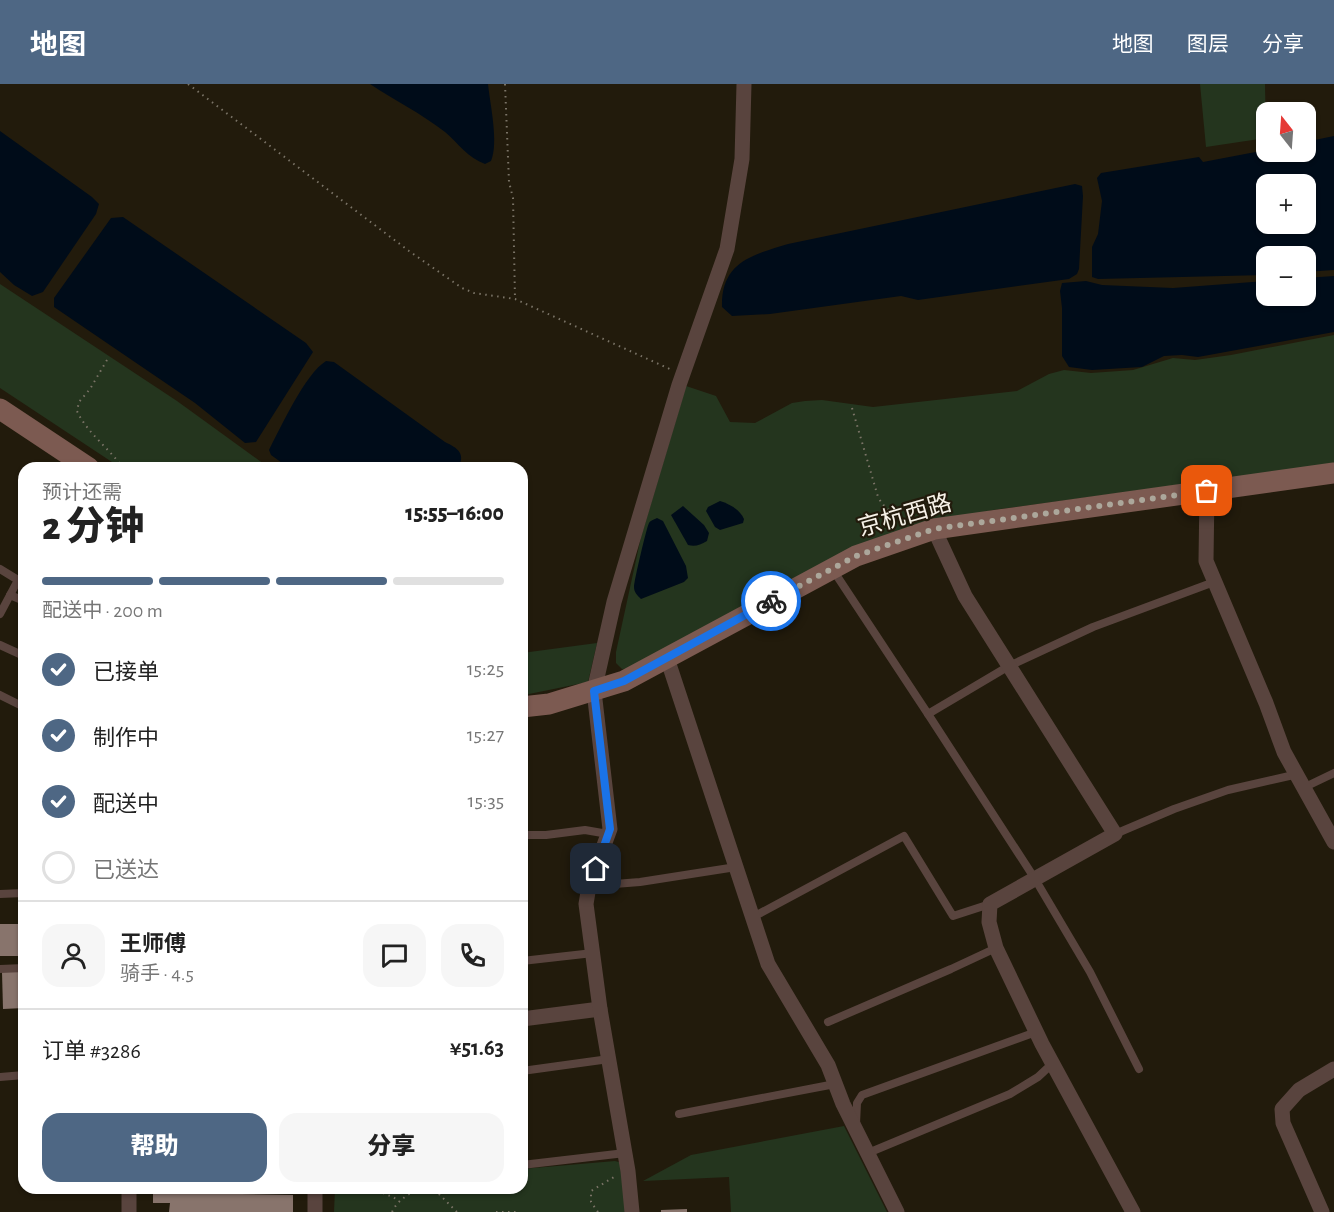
<!DOCTYPE html>
<html lang="zh">
<head>
<meta charset="utf-8">
<style>
  :root { --surface:#fff; --page:#f6f6f6; --text:#222; --muted:#767676; --line:#e0e0e0; --accent:#4e6784 }
  body { margin:0; font-family:"Alegreya Sans","Noto Sans SC",sans-serif; background:var(--page); color:var(--text); height:100vh; display:flex; flex-direction:column; font-size:22px; white-space:nowrap }
  * { box-sizing:border-box; margin:0 }
  p { font-size:20px; color:var(--muted) }
  .icon { flex:none; width:33px; height:33px; fill:none; stroke:currentColor; stroke-width:2; stroke-linecap:round; stroke-linejoin:round }
  .map { position:relative; flex:1; overflow:hidden }
  .side { position:absolute; left:18px; top:378px; width:510px; height:732px; display:flex; flex-direction:column; background:var(--surface); border-radius:18px; box-shadow:0 2px 4px #0004 }
  .side>* { flex:none }
  .needle { width:39px; rotate:343deg }
  .tools { position:absolute; left:1256px; top:18px; display:grid; gap:12px }
  .tools a { display:grid; place-items:center; width:60px; height:60px; border-radius:12px; background:var(--surface); box-shadow:0 2px 4px #0004; font-size:30px }
  .pin { position:absolute; display:grid; place-items:center; width:51px; height:51px; color:#fff; margin:-26px; border-radius:12px; box-shadow:0 3px 9px #0006 }
  .courier { position:absolute; display:grid; place-items:center; width:60px; height:60px; margin:-30px; border:4px solid #1a73e8; border-radius:50%; background:#fff; color:#222; box-shadow:0 2px 8px #0007 }
  .headline em { font-style:normal; font-weight:800 }
  .headline div { display:flex; flex-direction:column-reverse }
  .headline { display:flex; align-items:center; justify-content:space-between; height:102px; padding:0 24px }
  h1 { font-size:39px; font-weight:800; line-height:45px }
  .bar { display:grid; grid-template-columns:repeat(4,1fr); gap:9px 6px; align-content:center; height:72px; padding:0 24px }
  .bar i { height:8px; border-radius:4px; background:var(--line) }
  .bar .selected { background:var(--accent) }
  .bar p { grid-column:span 4 }
  .line { display:flex; align-items:center; gap:15px; padding:0 24px; border-top:2px solid var(--line) }
  .line div { flex:1 }
  .round { display:grid; place-items:center; flex:none; width:63px; height:63px; border-radius:18px; background:var(--page) }
  ol { padding:0 24px; list-style:none }
  li { display:flex; align-items:center; gap:18px; height:66px }
  li p { margin-inline-start:auto }
  li .icon { padding:6px; border-radius:50%; background:var(--accent); color:#fff; stroke-width:4 }
  li:last-child { color:var(--muted) }
  li i { width:33px; height:33px; border:3px solid var(--line); border-radius:50% }
  .primary-button { display:flex; gap:12px; margin-top:auto; padding:12px 24px }
  .primary-button a { flex:1; height:69px; border-radius:18px; background:var(--accent); color:#fff; font-size:24px; font-weight:800; line-height:69px; text-align:center }
  .primary-button a+a { background:var(--page); color:var(--text) }
  header { display:flex; align-items:center; gap:36px; box-sizing:border-box; height:84px; padding:0 30px; background:var(--accent); color:#fff }
  header strong { font-size:28px }
  nav { display:flex; gap:33px; margin-inline-start:auto; font-size:21px }
  .map>svg:first-child { display:block }
  .green { fill:#24351e }
  .water { fill:#000c19; fill-rule:evenodd }
  .building { fill:#88746c }
  .lines { fill:none; stroke-linecap:round; stroke-linejoin:round }
  .path { stroke:#7b7467; stroke-width:2; stroke-dasharray:1.5 4.5; stroke-linecap:butt }
  .service { stroke:#59443e; stroke-width:8 }
  .minor { stroke:#59443e; stroke-width:15 }
  .secondary { stroke:#7c5a51; stroke-width:21 }
  .done { stroke:#aca79b; stroke-width:6; stroke-dasharray:0 10.8 }
  .route { stroke:#1a73e8; stroke-width:8 }
  .labels { text-anchor:middle; dominant-baseline:central; stroke-width:4.5; stroke-linejoin:round; paint-order:stroke }
  .street-label { font-size:24px; fill:#f7f2e8; stroke:#221b0c }
</style>
</head>
<body>
<header>
<strong>地图</strong>
<nav><a>地图</a><a>图层</a><a>分享</a></nav>
</header>
<div class="map">
<svg width="1334" height="1128" viewBox="0 0 1334 1128">
  <rect width="100%" height="100%" fill="#221b0c"/>
  <g class="green">
    <polygon points="1200,0 1265,0 1266,54 1206,63"/>
    <polygon points="0,200 177,317 264,380 262,384 121,384 0,304"/>
    <polygon points="1334,251 1334,380 993,426 905,445 635,584 622,585 616,579 616,568 641,453 686,302 716,312 730,338 755,339 792,319 805,317 822,316 873,323 1017,307 1049,290 1064,286 1091,289 1133,286 1173,274 1195,276 1231,271"/>
    <polygon points="597,559 588,598 529,610 522,609 522,569"/>
    <polygon points="844,1042 887,1128 731,1128 729,1093 643,1097 691,1071"/>
    <polygon points="615,1077 622,1079 627,1128 334,1128 335,1104 522,1104 522,1085"/>
  </g>
  <g class="water">
    <path d="M370 0H488C490 20 499 59 491 77L485 80C468 74 458 59 445 48 422 30 394 16 370 0Z"/>
    <polygon points="0,47 92,113 99,120 96,130 43,208 32,212 14,201 0,188"/>
    <path d="M1334 52V186L1305 188V172H1266V191L1098 195 1092 193V163L1098 150 1102 117 1097 94 1101 89 1199 73 1203 78 1266 66V68H1305V58ZM1266 100H1305V140H1266Z"/>
    <path d="M1075 100 1082 102 1083 112 1079 185 1077 190 1069 195 918 216 901 212 770 230 732 232 722 223C721 178 752 171 788 160Z"/>
    <polygon points="123,133 306,259 313,268 256,358 245,359 195,319 54,223 54,214 111,134"/>
    <polygon points="1334,192 1334,248 1198,273 1182,271 1164,272 1142,283 1092,286 1069,283 1062,272 1062,224 1060,207 1062,199 1086,197 1102,201 1173,204 1266,197 1266,212 1305,212 1305,194"/>
    <path d="M326 277 334 278 445 358C458 364 466 370 458 384H289L271 371 269 366C281 343 305 290 326 277Z"/>
    <path d="M720 417C730 420 740 426 744 435L743 439 720 446 715 443 706 427 708 423Z"/>
    <path d="M683 422 704 441 709 449 707 457C700 461 695 463 688 461L671 431Z"/>
    <path d="M657 434 663 437 686 482 688 494 684 498 641 515C637 511 634 508 634 503 634 497 647 442 649 439 651 436 653 436 657 434Z"/>
  </g>
  <g class="building">
    <rect x="0" y="840" width="24" height="32"/>
    <polygon points="24,887 24,924 3,925 2,888"/>
    <polygon points="153,1104 181,1104 181,1109 293,1111 293,1128 169,1128 170,1119 153,1119"/>
    <polygon points="687,1125 687,1128 661,1128 661,1126"/>
  </g>
  <g class="lines">
    <g class="path">
      <polyline points="188,0 409,167 462,204 474,209 515,215 672,286"/>
      <polyline points="505,0 509,98 513,114 515,215"/>
      <path d="M107 276 90 305 79 318 77 327C87 349 109 364 123 384"/>
      <path d="M852 324 878 413C885 426 894 430 907 437"/>
      <polyline points="372,1104 399,1116"/>
      <polyline points="429,1104 434,1105 457,1128"/>
      <path d="M392 1128C398 1115 412 1107 425 1104"/>
      <polyline points="496,1128 517,1128"/>
      <polyline points="598,1128 591,1118 591,1107 614,1093"/>
    </g>
    <g class="service">
      <polyline points="0,485 18,496 0,530"/>
      <polyline points="833,486 928,630 1009,582 1093,543 1214,498"/>
      <polyline points="10,511 24,517"/>
      <polyline points="0,561 24,572"/>
      <polyline points="0,611 24,623"/>
      <polyline points="928,630 1035,795 1090,888 1139,985"/>
      <polyline points="1305,703 1334,689"/>
      <polyline points="1115,750 1174,725 1228,706 1298,690"/>
      <polyline points="522,751 546,751 585,746 608,750"/>
      <polyline points="589,802 640,798 736,783"/>
      <polyline points="0,810 24,809"/>
      <polyline points="753,833 904,752 953,832 990,820"/>
      <polyline points="522,877 593,869"/>
      <polyline points="0,885 24,884"/>
      <polyline points="828,938 951,885 996,864"/>
      <polyline points="522,987 609,975"/>
      <polyline points="0,993 24,991"/>
      <polyline points="679,1030 835,1000"/>
      <polyline points="856,1040 857,1019 862,1011 1036,948"/>
      <polyline points="868,1069 1010,1010 1038,993 1053,979"/>
      <polyline points="522,1081 625,1069"/>
    </g>
    <g class="minor">
      <polyline points="1207,407 1206,477 1266,619 1284,668 1334,758"/>
      <polyline points="934,445 965,512 1115,750 990,820 989,838 996,864 1042,960 1133,1128"/>
      <polyline points="667,574 768,880 828,981 843,1020 897,1128"/>
      <polyline points="522,935 600,925"/>
      <polyline points="129,1104 129,1128"/>
      <polyline points="315,1128 315,1104"/>
      <polyline points="632,1128 628,1087 600,925 586,820 589,802 610,745 594,607 614,518 679,301 727,165 742,75 744,0"/>
      <polyline points="1322,1128 1283,1039 1282,1025 1299,1006 1334,985"/>
    </g>
    <g class="secondary">
      <polyline points="0,325 89,384"/>
      <polyline points="522,623 549,620 624,597 856,472 934,445 1334,389"/>
    </g>
  </g>
  <g class="lines">
    <polyline class="done" points="771,517 856,472 934,445 1207,407"/>
    <polyline class="route" points="596,785 610,745 594,607 624,597 771,517"/>
  </g>
  <g class="labels">
    <g class="street-label">
      <text transform="translate(905 432) rotate(-16)">京杭西路</text>
    </g>
  </g>
</svg>
<div class="tools">
<a><svg class="needle" viewBox="-14 -14 28 28"><path d="M0-13l5 13h-10z" fill="#e53935"/><path d="M0 13l5-13h-10z" fill="#767676"/></svg></a>
<a>+</a>
<a>−</a>
</div>
<div class="pin" style="left:1207px;top:407px;background:#ea580c"><svg class="icon" aria-label="bag" viewBox="0 0 24 24"><path d="M5 8h14l-1 12H6zM9 8a3 3 0 0 1 6 0"/></svg></div>
<div class="pin" style="left:596px;top:785px;background:#1f2937"><svg class="icon" aria-label="home" viewBox="0 0 24 24"><path d="M3 11l9-7 9 7M6 9v11h12V9"/></svg></div>
<div class="courier" style="left:771px;top:517px"><svg class="icon" aria-label="bike" viewBox="0 0 24 24"><circle cx="6" cy="16" r="4"/><circle cx="18" cy="16" r="4"/><path d="M6 16l4-8h5l3 8M10 8l3 8H6M13 5h3"/></svg></div>
<section class="side">
<div class="headline"><div><h1>2 分钟</h1><p>预计还需</p></div><em>15:55–16:00</em></div>
<div class="bar"><i class="selected"></i><i class="selected"></i><i class="selected"></i><i></i><p>配送中 · 200 m</p></div>
<ol>
<li><svg class="icon" aria-label="check" viewBox="0 0 24 24"><path d="M5 12l5 5 9-10"/></svg>已接单<p>15:25</p></li>
<li><svg class="icon" aria-label="check" viewBox="0 0 24 24"><path d="M5 12l5 5 9-10"/></svg>制作中<p>15:27</p></li>
<li><svg class="icon" aria-label="check" viewBox="0 0 24 24"><path d="M5 12l5 5 9-10"/></svg>配送中<p>15:35</p></li>
<li><i></i>已送达</li>
</ol>
<div class="line" style="height:108px"><a class="round"><svg class="icon" aria-label="person" viewBox="0 0 24 24"><circle cx="12" cy="8" r="4"/><path d="M4 21q1-7 8-7t8 7"/></svg></a><div><b>王师傅</b><p>骑手 · 4.5</p></div><a class="round"><svg class="icon" aria-label="chat" viewBox="0 0 24 24"><path d="M4 5h16v11H9l-5 4z"/></svg></a><a class="round"><svg class="icon" aria-label="phone" viewBox="0 0 24 24"><path d="M5 4h4l2 5-3 2q2 4 5 5l2-3 5 2v4C11 20 4 13 5 4z"/></svg></a></div>
<div class="line" style="height:78px"><div>订单 #3286</div><b>¥51.63</b></div>
<div class="primary-button"><a>帮助</a><a>分享</a></div>
</section>
</div>
</body>
</html>
